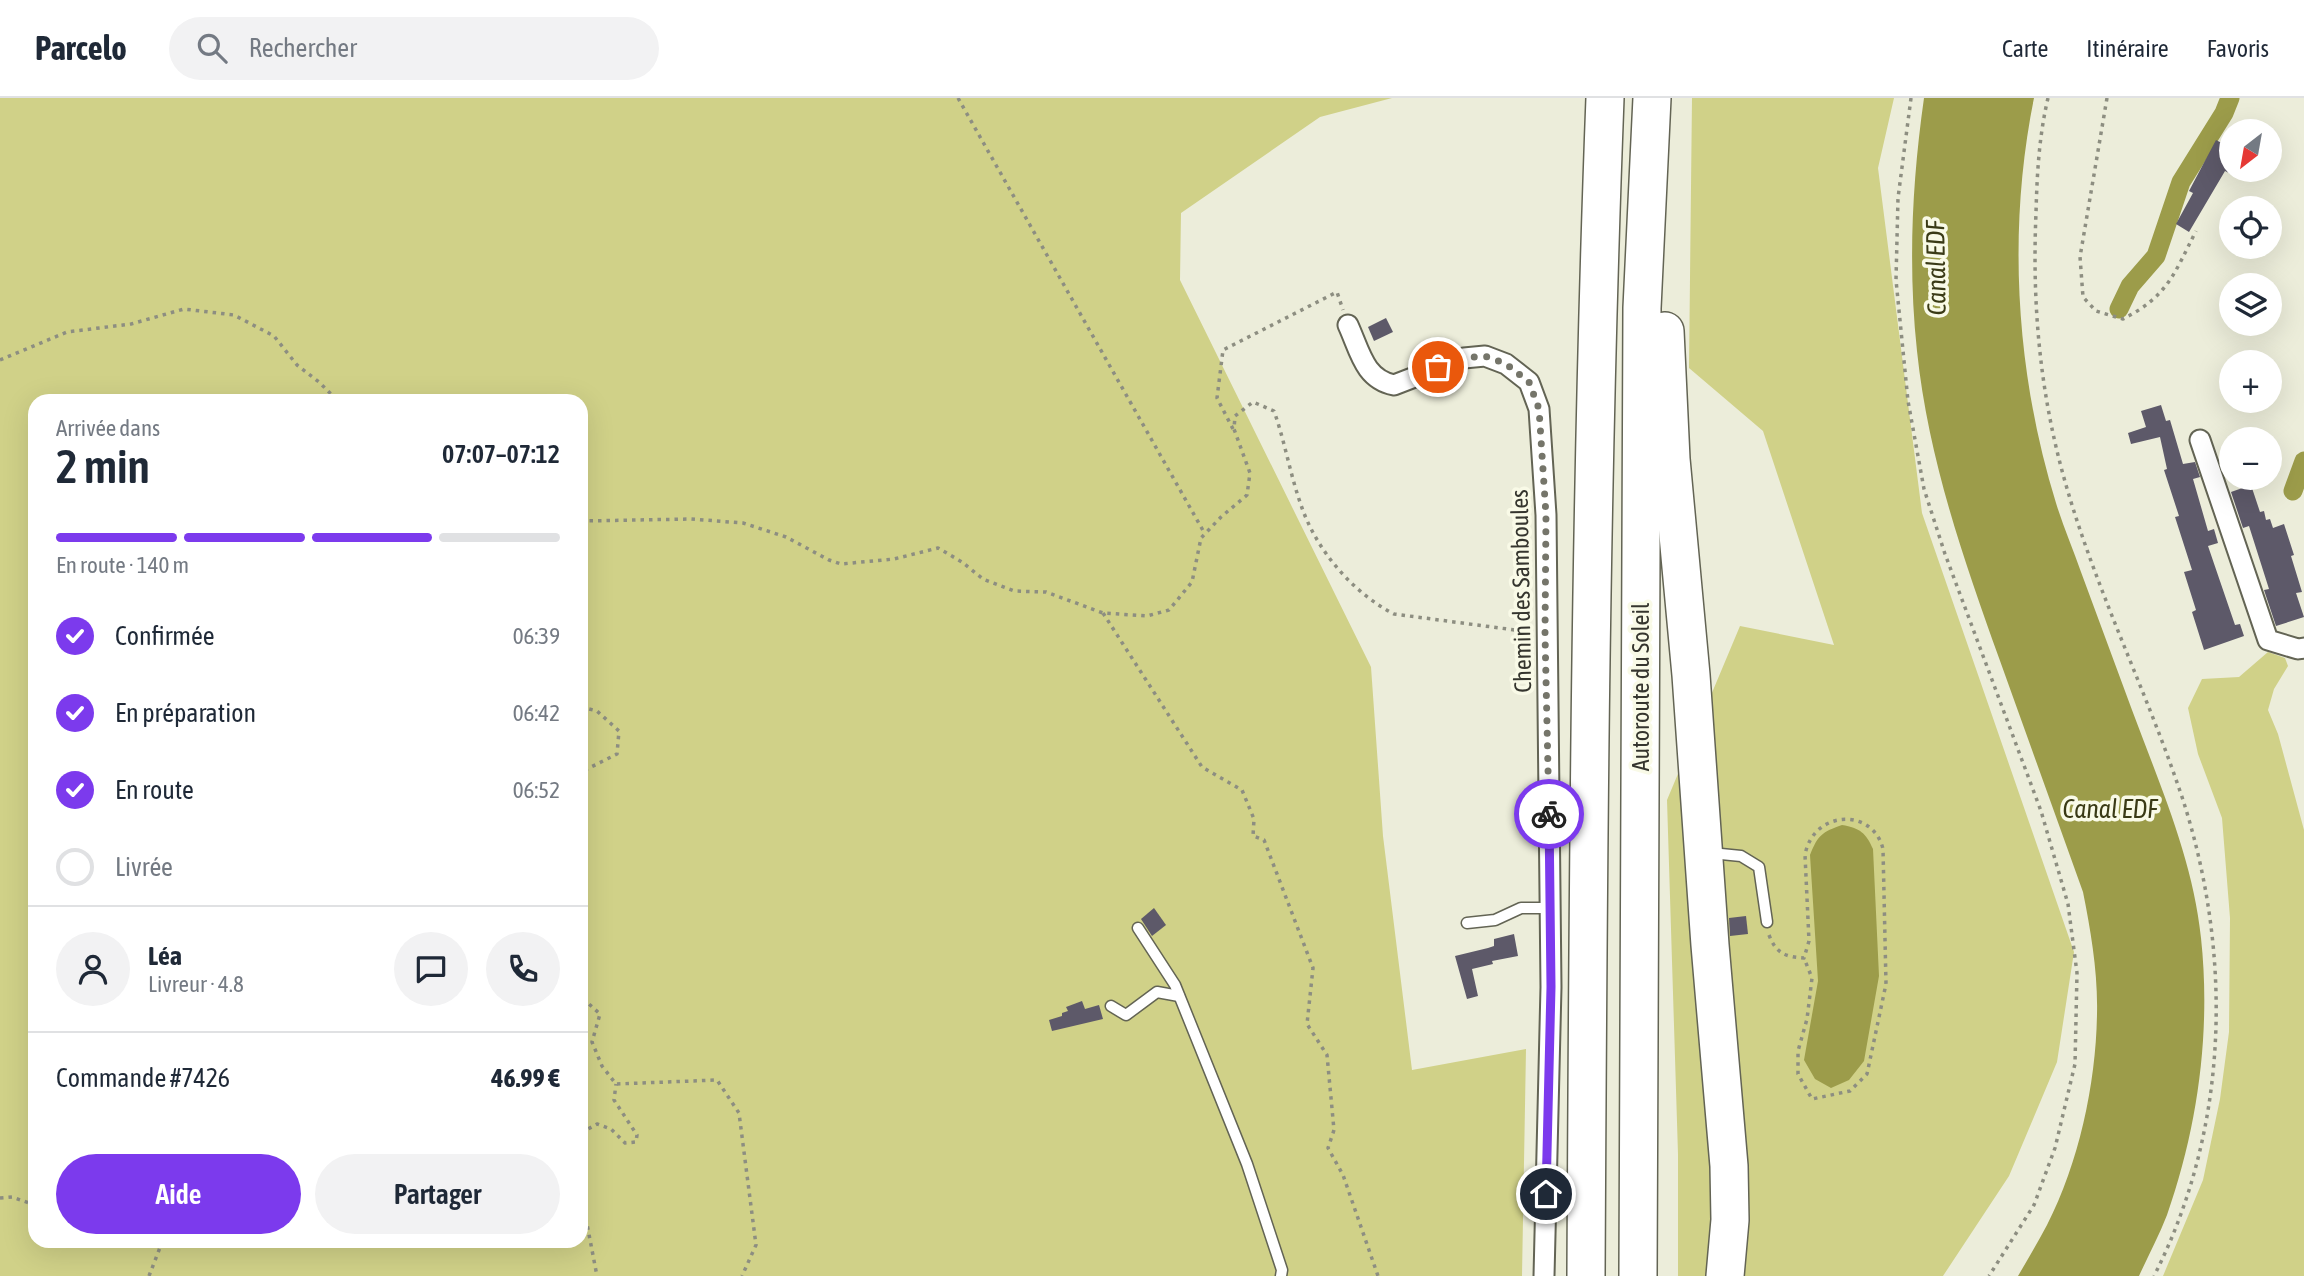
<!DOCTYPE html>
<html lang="fr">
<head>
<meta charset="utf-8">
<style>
  :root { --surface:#fff; --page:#f2f2f3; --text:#1f2937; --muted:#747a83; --line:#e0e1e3; --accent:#7c3aed }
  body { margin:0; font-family:"Asap Condensed",sans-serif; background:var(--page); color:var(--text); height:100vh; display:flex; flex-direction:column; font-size:26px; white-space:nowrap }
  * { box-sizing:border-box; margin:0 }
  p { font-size:23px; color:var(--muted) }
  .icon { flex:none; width:38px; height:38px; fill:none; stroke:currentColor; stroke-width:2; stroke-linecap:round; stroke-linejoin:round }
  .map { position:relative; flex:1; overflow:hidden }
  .drawer { position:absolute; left:28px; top:296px; width:560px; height:854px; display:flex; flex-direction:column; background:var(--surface); border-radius:21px; box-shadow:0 7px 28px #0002 }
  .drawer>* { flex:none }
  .needle { width:46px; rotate:211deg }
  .fabs { position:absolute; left:2219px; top:21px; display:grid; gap:14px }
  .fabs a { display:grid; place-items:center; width:63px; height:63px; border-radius:50%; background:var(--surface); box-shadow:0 7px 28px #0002; font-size:35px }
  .pin { position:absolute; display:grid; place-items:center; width:60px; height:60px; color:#fff; margin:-30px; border:4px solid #fff; border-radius:50%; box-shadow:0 2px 7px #0007 }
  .courier { position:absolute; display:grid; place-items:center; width:70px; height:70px; margin:-35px; border:5px solid #7c3aed; border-radius:50%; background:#fff; color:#222; box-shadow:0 2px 9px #0007 }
  .summary em { font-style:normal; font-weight:600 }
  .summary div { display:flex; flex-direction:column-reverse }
  .summary { display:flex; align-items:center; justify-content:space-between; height:119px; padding:0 28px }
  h1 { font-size:46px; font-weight:600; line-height:52px }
  .bar { display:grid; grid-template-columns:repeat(4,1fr); gap:10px 7px; align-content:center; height:84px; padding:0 28px }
  .bar i { height:9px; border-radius:5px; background:var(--line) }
  .bar .active { background:var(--accent) }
  .bar p { grid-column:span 4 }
  .line { display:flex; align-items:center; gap:18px; padding:0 28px; border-top:2px solid var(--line) }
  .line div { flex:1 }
  .round { display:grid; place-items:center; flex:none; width:74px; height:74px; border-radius:37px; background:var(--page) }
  ol { padding:0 28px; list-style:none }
  li { display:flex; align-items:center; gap:21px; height:77px }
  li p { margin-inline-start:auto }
  li .icon { padding:7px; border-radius:50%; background:var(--accent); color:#fff; stroke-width:4 }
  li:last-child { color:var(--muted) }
  li i { width:38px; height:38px; border:4px solid var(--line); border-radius:50% }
  .cta { display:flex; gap:14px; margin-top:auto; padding:14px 28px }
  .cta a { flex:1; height:80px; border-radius:42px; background:var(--accent); color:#fff; font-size:28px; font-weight:600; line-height:80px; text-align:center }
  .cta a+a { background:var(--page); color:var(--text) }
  header { display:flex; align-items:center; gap:42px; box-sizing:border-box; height:98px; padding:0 35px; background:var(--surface); border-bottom:2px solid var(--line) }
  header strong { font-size:33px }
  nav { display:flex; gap:38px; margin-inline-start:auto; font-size:24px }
  .search { width:490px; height:63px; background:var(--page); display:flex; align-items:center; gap:18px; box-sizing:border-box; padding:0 24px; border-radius:38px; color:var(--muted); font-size:26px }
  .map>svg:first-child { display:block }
  .green { fill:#d0d188; fill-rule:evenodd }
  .water { fill:#9c9c4a }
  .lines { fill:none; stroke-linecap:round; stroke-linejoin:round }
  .canal { stroke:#9c9c4a; stroke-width:19 }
  .building { fill:#5d5969 }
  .service-casing { stroke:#636454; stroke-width:13 }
  .minor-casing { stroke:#636454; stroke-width:23 }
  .motorway-casing { stroke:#636454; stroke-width:40 }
  .path { stroke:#8d8e81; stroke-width:3.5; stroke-dasharray:3.5 5; stroke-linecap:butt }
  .service { stroke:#fff; stroke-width:10 }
  .minor { stroke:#fff; stroke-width:19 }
  .motorway { stroke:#fff; stroke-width:37 }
  .done { stroke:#75756a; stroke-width:7; stroke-dasharray:0 12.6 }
  .route { stroke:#7c3aed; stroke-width:9 }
  .labels { text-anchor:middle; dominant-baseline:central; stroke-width:7; stroke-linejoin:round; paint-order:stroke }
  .street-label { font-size:24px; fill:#35352e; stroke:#f9fae7 }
  .water-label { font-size:26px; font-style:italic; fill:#3a3a16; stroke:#f9fae7 }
</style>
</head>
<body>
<header>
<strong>Parcelo</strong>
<div class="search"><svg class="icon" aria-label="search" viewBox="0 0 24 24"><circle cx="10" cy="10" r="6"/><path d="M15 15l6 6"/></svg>Rechercher</div>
<nav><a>Carte</a><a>Itinéraire</a><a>Favoris</a></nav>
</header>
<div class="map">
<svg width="2304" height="1178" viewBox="0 0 2304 1178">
  <rect width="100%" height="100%" fill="#ecedda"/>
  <g class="green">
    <path d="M0 0H1392L1320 19 1181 115 1180 182 1371 569 1383 738 1412 972 1526 951 1522 1178H0ZM35 303H581V1143H35Z"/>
    <polygon points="1692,0 1894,0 1878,70 1922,415 2074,854 2057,964 2009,1078 1943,1178 1678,1178 1678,1056 1667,702 1740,528 1834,547 1763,333 1689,270"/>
    <polygon points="2268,554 2285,560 2288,568 2274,591 2268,612 2278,636 2304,732 2304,1178 2163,1178 2203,1082 2220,1001 2229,934 2230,820 2222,720 2198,656 2188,610 2202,581 2239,579"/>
  </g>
  <g class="water">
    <path d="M1924 0H2034C2007 133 2016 276 2056 405 2063 428 2073 451 2081 474 2098 520 2115 566 2132 612 2159 685 2193 761 2201 840 2211 933 2198 1029 2167 1117 2159 1138 2148 1158 2139 1178H2018C2028 1161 2038 1144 2047 1127 2079 1065 2096 985 2097 916 2098 875 2091 834 2083 794 2055 716 2027 638 1999 560 1963 460 1928 359 1917 253 1908 169 1912 84 1924 0Z"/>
    <path d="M1842 727C1860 730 1866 735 1873 751L1879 878 1864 963 1849 982 1831 990 1815 981 1804 962 1818 883 1810 757C1818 737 1822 734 1842 727Z"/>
  </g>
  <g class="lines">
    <g class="canal">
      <polyline points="2119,211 2130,188 2156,158 2181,84 2224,15 2230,0"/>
      <polyline points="2293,393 2304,363"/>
    </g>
  </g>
  <g class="building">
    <polygon points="2216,42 2231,50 2231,76 2225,73 2189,134 2176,126 2193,95 2189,93"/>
    <polygon points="1386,220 1393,234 1374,243 1368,229"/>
    <polygon points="2161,307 2166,323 2170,322 2183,366 2195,364 2200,379 2193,381 2208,433 2214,431 2218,445 2208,448 2235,527 2240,526 2244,538 2204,552 2192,514 2196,512 2184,474 2192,472 2175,419 2179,418 2164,372 2167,371 2160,339 2131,346 2128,335 2146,329 2141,313"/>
    <polygon points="2251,387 2260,414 2264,413 2266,422 2270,421 2273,430 2284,426 2294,457 2291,458 2302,494 2296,495 2304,519 2276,528 2264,492 2269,491 2249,428 2243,430 2231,394"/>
    <polygon points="1154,810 1166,827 1152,838 1141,821"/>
    <polygon points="1746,818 1748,836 1730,838 1729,820"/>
    <polygon points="1514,836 1518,858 1492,863 1493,866 1472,871 1478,898 1467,901 1455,858 1488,850 1494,848 1494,841"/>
    <polygon points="1082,903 1085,911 1099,907 1103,921 1052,933 1049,922 1062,918 1062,915 1068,913 1066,909"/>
  </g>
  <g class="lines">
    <defs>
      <g id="service">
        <polyline points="1711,755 1741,758 1759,769 1767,824"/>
        <polyline points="1467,825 1495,822 1521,810 1550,810"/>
        <polyline points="1138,830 1175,887 1247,1066 1282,1172 1281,1178"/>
        <polyline points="1111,908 1126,917 1157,894 1179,898"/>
      </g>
      <g id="minor">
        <path d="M1348 227C1360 253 1364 281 1394 287L1464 260 1485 258 1506 266 1529 284 1539 311 1546 417 1551 889 1544 1178"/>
        <polyline points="2200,342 2268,542 2298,551 2304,550"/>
      </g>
      <g id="motorway">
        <polyline points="1665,233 1671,361 1691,577 1710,847 1729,1068 1730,1122 1725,1178"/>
        <path d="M1586 1178C1588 785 1590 392 1605 0"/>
        <polyline points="1638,1178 1642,210 1652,0"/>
      </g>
    </defs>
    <use href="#service" class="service-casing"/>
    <use href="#minor" class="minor-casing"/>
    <use href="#motorway" class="motorway-casing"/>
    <g class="path">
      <polyline points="958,0 1205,436"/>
      <polyline points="1911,0 1898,100 1896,182 1908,303 1924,391 1945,456 2041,713 2068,806 2077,875 2075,966 2055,1050 2034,1107 1989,1178"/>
      <path d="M2048 0C2039 38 2037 76 2036 115 2032 208 2040 297 2066 387 2097 495 2148 596 2183 702 2233 858 2229 1031 2154 1178"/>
      <path d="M2107 0 2080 159 2083 199 2096 213 2123 221C2168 198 2174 176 2196 133"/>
      <polyline points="0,262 67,234 131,226 184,211 234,217 274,238 297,267 319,284 338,303"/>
      <polyline points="1233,331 1217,300 1223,252 1337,194 1343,212"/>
      <path d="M581 423 691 421 743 425 786 439 829 462 841 466 894 461 938 450 962 464 983 481 1014 493 1046 494 1103 515 1147 518 1169 512 1192 484 1201 440 1221 419 1247 397 1250 375 1234 331 1235 318 1253 304 1274 313C1285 344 1290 376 1301 407 1316 452 1353 495 1394 516L1530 534"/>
      <polyline points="1103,515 1202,669 1242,692 1254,721 1253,738 1264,742 1313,870 1307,926 1327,957 1334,1032 1328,1050 1343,1077 1378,1178"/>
      <polyline points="581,609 597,613 619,633 617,656 581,674"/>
      <path d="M1769 837C1776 855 1785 859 1804 860L1809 843 1805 757C1813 712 1873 709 1883 751L1886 886 1867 976 1850 993 1812 1001 1798 976V953L1807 921 1812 880 1804 860"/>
      <polyline points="581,904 589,906 600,916 592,944 602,968 616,986 717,982 739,1015 756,1147 742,1178"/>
      <polyline points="581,1035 597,1026 611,1031 625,1045 636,1044 637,1037 614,1002 616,986"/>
      <polyline points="581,1095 597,1178"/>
      <polyline points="0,1100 12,1099 35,1107"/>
      <polyline points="149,1143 161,1147"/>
      <polyline points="149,1178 161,1147 164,1143"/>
    </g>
    <use href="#service" class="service"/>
    <use href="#minor" class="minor"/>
    <use href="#motorway" class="motorway"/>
  </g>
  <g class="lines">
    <polyline class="done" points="1438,269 1464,260 1485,258 1506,266 1529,284 1539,311 1546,417 1545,536 1549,716"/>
    <polyline class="route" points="1546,1096 1551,889 1549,716"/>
  </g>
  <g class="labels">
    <g class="street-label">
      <text transform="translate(1521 493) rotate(-91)">Chemin des Samboules</text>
      <text transform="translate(1640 589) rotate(-90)">Autoroute du Soleil</text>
    </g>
    <g class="water-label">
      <text transform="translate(1936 170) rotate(-91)">Canal EDF</text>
      <text x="2110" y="711">Canal EDF</text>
    </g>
  </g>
</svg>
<div class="fabs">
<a><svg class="needle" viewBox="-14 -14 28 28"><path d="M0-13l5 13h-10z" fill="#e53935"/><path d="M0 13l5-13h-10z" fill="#747a83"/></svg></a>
<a><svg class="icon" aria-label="locate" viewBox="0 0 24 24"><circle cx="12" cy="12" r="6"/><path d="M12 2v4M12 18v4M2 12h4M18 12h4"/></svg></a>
<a><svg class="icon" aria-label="layers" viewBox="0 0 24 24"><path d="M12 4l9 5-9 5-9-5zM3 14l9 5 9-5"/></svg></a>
<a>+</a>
<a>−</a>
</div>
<div class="pin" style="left:1438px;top:269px;background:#ea580c"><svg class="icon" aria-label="bag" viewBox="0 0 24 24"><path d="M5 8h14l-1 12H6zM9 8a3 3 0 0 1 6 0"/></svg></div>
<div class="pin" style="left:1546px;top:1096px;background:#1f2937"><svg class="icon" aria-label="home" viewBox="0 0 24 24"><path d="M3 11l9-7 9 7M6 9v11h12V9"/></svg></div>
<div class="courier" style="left:1549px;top:716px"><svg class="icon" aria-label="bike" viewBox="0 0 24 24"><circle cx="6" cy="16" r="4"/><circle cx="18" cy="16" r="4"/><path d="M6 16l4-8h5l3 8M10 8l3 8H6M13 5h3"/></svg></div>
<section class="drawer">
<div class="summary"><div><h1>2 min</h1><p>Arrivée dans</p></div><em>07:07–07:12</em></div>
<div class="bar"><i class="active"></i><i class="active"></i><i class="active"></i><i></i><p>En route · 140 m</p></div>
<ol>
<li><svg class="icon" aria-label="check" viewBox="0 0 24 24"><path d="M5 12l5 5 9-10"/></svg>Confirmée<p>06:39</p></li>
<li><svg class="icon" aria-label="check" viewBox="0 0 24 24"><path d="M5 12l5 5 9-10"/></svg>En préparation<p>06:42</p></li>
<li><svg class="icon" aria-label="check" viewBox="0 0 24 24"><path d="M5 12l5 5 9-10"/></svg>En route<p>06:52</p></li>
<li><i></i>Livrée</li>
</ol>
<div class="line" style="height:126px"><a class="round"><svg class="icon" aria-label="person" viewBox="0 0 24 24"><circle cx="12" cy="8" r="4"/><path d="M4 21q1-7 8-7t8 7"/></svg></a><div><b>Léa</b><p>Livreur · 4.8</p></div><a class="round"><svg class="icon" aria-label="chat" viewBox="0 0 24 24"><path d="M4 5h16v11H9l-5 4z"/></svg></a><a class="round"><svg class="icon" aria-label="phone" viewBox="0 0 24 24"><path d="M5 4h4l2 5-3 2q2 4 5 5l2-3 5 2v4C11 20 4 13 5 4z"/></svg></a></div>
<div class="line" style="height:91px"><div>Commande #7426</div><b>46.99 €</b></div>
<div class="cta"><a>Aide</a><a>Partager</a></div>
</section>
</div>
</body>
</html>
